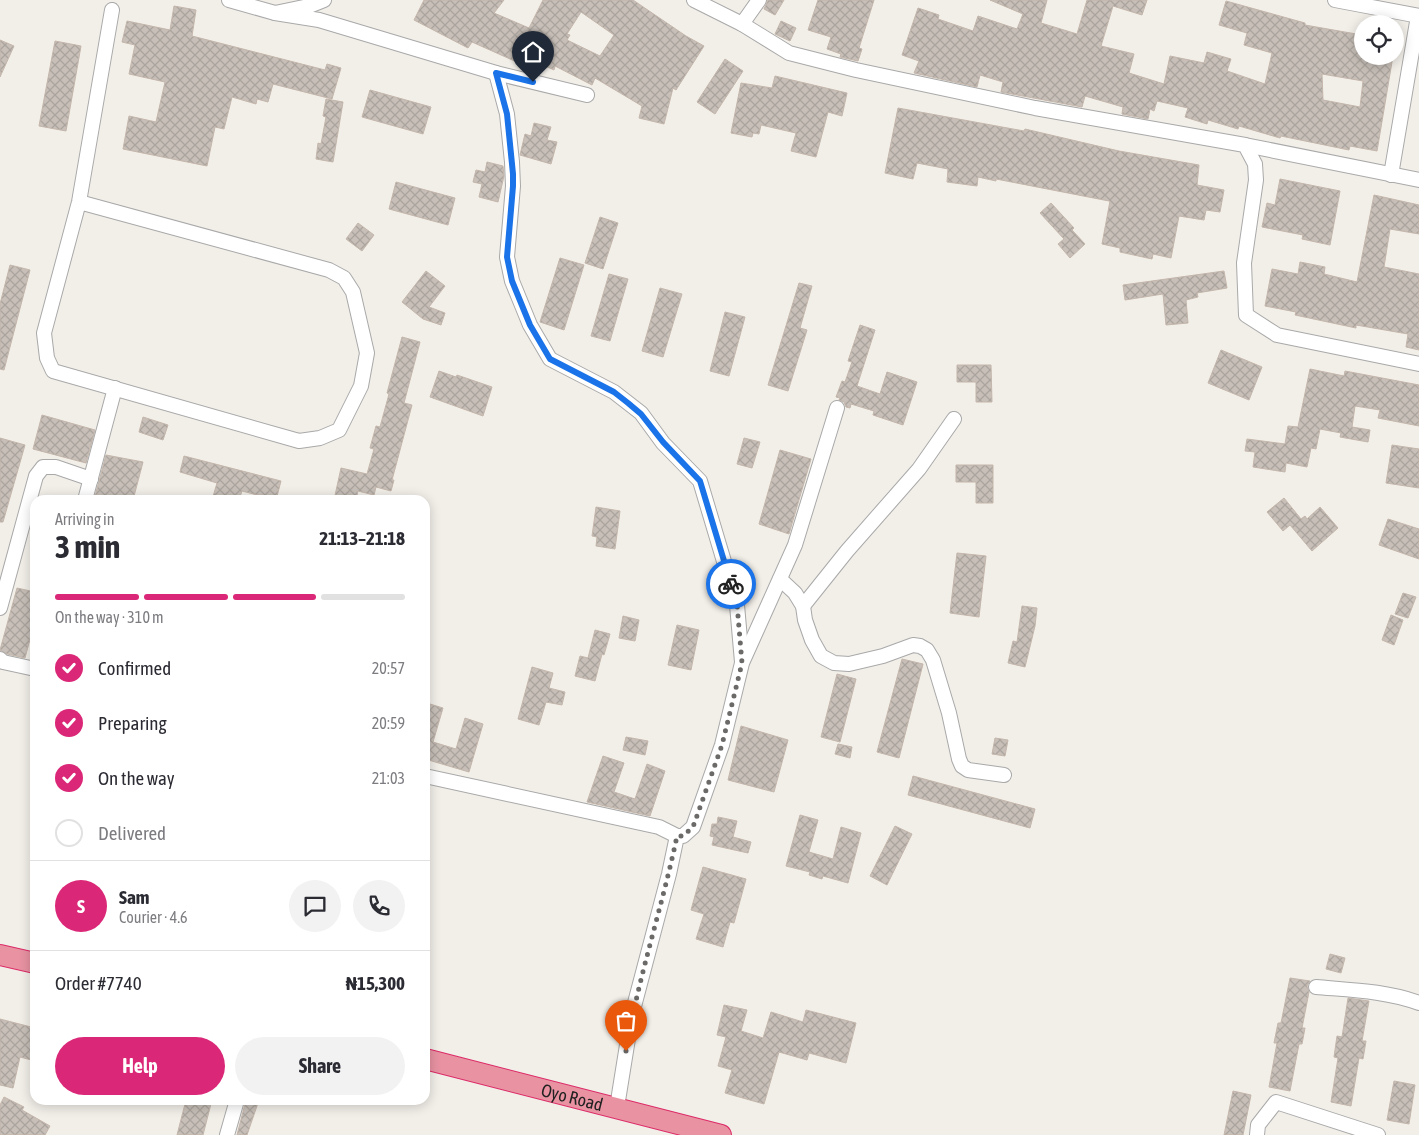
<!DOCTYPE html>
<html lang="en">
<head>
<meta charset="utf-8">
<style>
  :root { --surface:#fff; --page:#f2f2f3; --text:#2b2b33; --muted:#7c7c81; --line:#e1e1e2; --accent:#db2777 }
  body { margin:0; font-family:"Asap Condensed",sans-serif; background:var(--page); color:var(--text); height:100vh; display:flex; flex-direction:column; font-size:19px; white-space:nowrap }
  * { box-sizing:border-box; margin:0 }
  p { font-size:16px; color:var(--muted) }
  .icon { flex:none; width:28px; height:28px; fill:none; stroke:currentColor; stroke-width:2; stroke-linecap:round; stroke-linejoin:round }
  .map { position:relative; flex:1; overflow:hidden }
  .drawer { position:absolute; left:30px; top:495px; width:400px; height:610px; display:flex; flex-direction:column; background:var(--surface); border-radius:15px; box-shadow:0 2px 12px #0003 }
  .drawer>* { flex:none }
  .tools { position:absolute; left:1354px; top:15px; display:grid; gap:10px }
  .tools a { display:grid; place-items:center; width:50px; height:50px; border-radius:50%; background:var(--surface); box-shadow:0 2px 12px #0003; font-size:25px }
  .pin { position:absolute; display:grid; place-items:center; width:42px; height:42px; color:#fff; margin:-51px -21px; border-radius:50% 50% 50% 0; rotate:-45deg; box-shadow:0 0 5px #0007 }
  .pin .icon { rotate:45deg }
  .courier { position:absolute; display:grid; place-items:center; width:50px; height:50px; margin:-25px; border:4px solid #1a73e8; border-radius:50%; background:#fff; color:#222; box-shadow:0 1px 6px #0007 }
  .head em { font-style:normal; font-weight:700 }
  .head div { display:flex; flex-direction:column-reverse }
  .head { display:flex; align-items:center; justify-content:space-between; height:85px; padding:0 25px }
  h1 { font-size:32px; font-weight:700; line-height:38px }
  .bar { display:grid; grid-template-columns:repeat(4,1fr); gap:8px 5px; align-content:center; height:60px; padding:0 25px }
  .bar i { height:6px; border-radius:4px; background:var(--line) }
  .bar .selected { background:var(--accent) }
  .bar p { grid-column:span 4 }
  .line { display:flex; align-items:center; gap:12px; padding:0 25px; border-top:1px solid var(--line) }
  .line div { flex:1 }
  .round { display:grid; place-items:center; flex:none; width:52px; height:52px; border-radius:26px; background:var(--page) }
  ol { padding:0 25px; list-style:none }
  li { display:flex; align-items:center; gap:15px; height:55px }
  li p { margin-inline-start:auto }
  li .icon { padding:5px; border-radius:50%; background:var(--accent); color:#fff; stroke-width:4 }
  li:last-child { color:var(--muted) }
  li i { width:28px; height:28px; border:2px solid var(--line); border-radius:50% }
  .button { display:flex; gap:10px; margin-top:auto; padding:10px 25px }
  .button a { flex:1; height:58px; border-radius:30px; background:var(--accent); color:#fff; font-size:20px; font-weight:700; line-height:58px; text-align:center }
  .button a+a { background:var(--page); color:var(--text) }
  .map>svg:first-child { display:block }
  .building { fill:url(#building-cross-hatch); stroke:#c4b6ab; fill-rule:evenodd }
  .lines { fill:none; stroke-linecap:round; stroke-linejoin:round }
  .minor-casing { stroke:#a9a9a9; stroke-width:16 }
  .highway-casing { stroke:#dc2a67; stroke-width:22 }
  .minor { stroke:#fff; stroke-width:14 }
  .highway { stroke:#e892a2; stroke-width:20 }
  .done { stroke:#6b6a68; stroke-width:5; stroke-dasharray:0 9 }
  .route { stroke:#1a73e8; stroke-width:6 }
  .labels { text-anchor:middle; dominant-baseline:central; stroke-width:4; stroke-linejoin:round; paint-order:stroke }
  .street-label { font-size:18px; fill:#222; stroke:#fff }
</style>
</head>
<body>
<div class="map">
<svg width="1419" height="1135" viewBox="0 0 1419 1135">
  <defs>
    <pattern id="building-cross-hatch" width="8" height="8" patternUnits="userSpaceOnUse" patternTransform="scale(1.25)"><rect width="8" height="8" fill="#c7bfb8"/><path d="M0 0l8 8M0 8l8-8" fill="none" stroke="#aba49e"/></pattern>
  </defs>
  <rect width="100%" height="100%" fill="#f2efe9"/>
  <g class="building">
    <path d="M424 0H504L494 13 529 28 543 0H633L686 36 704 46 676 90 673 88 664 124 639 118 642 106 595 78 592 85 555 66 554 70 522 55 519 63 472 42 468 48 414 20ZM581 12 614 35 600 56 567 40 570 35 567 34Z"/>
    <polygon points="768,0 784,0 775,15 764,9"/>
    <polygon points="818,0 874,0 859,48 862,49 858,61 840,57 841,54 827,49 831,37 808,30"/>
    <path d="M990 0H1047L1041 23 1077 34 1087 0H1147L1142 15 1113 6 1101 46 1134 54 1129 73 1164 84 1170 56 1204 63 1207 52 1231 59 1227 71 1265 84 1272 53 1244 45 1247 33 1219 25 1226 1 1305 23V25L1362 35V56H1393L1377 151 1350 146 1349 150 1281 136 1280 138 1239 126 1238 129 1208 120 1207 124 1185 117 1188 108 1157 101 1154 111 1150 109 1148 119 1122 114 1123 107 1085 96 1082 107 1001 92 1003 82 980 75 977 87 914 73 919 61 902 55 918 8 939 15 938 19 973 31 978 16 1017 29 1023 14ZM1322 74 1363 81 1360 107 1323 100Z"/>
    <polygon points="174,6 196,10 192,36 325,70 327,64 341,68 332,99 273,84 268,102 257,99 256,104 232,97 224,129 215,127 207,166 123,149 129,116 156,122 165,82 129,74 135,45 122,42 127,21 170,30"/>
    <polygon points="781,21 796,28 790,41 775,34"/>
    <polygon points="0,40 14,46 0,77"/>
    <polygon points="55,41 81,46 66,131 39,126"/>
    <polygon points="725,59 743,71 715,114 697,102"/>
    <polygon points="775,76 847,93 842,116 828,112 816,157 791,151 796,133 761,125 759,134 753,133 752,137 731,133 741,83 772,88"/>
    <polygon points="370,90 431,107 423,134 362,117"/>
    <polygon points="326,99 343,102 333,162 316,159 318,143 321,144 326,117 323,116"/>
    <polygon points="898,108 1024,131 1025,129 1119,151 1199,165 1197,185 1224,190 1220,212 1206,210 1204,220 1179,216 1171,258 1153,254 1152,259 1120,252 1120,248 1102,244 1110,201 1109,201 996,179 996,181 978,177 977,186 947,182 948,169 917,163 913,179 885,173"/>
    <polygon points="534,123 551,127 547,140 557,142 551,164 520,155 525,134 531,136"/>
    <polygon points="487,162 503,166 504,176 498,202 479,197 482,184 473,182 476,170 485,172"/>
    <polygon points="1280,179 1340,191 1330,245 1302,239 1303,235 1262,227 1267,203 1275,205"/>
    <polygon points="396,182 455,198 448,225 389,209"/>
    <polygon points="1374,195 1419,205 1419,234 1390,229 1384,267 1419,274 1419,350 1406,347 1408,334 1356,325 1356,328 1295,315 1296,312 1265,306 1272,269 1298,274 1300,262 1325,267 1324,274 1357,282"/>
    <polygon points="1051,203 1074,228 1072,230 1085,244 1070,258 1058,244 1064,239 1040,213"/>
    <polygon points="600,217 618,223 603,269 585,263"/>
    <polygon points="358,223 374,235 362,251 346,239"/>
    <polygon points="560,258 584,265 564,330 540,322"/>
    <polygon points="10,265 30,270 4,370 0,369 0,304"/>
    <polygon points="426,271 445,286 429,307 445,313 441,325 423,319 402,302"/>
    <polygon points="1224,271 1227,288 1197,293 1198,297 1186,300 1188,323 1166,325 1163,294 1125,300 1123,285"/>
    <polygon points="609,274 628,279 610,341 591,336"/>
    <polygon points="799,283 812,286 800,328 807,330 788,391 768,385"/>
    <polygon points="660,288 682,294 663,357 642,351"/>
    <polygon points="725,312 745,317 729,376 710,371"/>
    <polygon points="860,325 875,330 857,386 880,394 887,372 917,382 903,425 873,415 874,411 851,404 850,408 846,407 844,402 839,400 840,398 836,397 842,381 845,382 852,362 848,361"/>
    <polygon points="402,337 420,342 404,403 412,405 392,480 394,480 391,491 376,487 374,495 358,491 356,500 334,500 341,468 367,474 374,449 370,448 376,426 380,427 389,394 387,393"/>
    <polygon points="1221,350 1262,367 1249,400 1208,383"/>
    <polygon points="957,365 991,365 992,402 976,402 976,382 957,382"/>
    <polygon points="1310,369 1344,376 1345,371 1419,385 1419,426 1378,418 1380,410 1355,406 1352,427 1370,430 1368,442 1340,437 1341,433 1320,429 1316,449 1311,448 1307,467 1286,463 1285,472 1253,467 1255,452 1245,451 1247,439 1285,444 1288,426 1298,427"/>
    <polygon points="439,371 456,377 457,375 492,387 483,416 430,397"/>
    <polygon points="42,415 95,430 86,463 33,449"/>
    <polygon points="143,417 168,425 163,440 139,432"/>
    <polygon points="0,438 25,445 3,522 0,522"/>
    <polygon points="744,438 760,442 752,468 737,464"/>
    <polygon points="1392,445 1419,449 1419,488 1386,483"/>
    <polygon points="780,450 811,459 789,534 759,524"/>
    <polygon points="106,455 143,462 133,500 94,500"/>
    <polygon points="184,456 281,481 276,500 242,491 239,500 212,500 217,483 180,472"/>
    <polygon points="956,465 993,465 993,503 976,503 976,482 956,482"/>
    <polygon points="1284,498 1301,519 1305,516 1307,519 1320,507 1338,528 1312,551 1290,525 1283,531 1267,512"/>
    <polygon points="596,507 620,511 615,549 596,546 597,537 592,536"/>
    <polygon points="1388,519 1419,529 1419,559 1379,545"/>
    <polygon points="957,553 986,556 979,617 950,613"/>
    <polygon points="17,588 35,592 35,621 25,658 7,654 0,650"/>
    <polygon points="1403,593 1416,597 1408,618 1395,614"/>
    <polygon points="1022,606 1037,608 1035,626 1025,667 1008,663 1013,641 1017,642"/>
    <polygon points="1391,615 1403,620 1394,645 1382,640"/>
    <polygon points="623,616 639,620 635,641 619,638"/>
    <polygon points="677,625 699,630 691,670 668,665"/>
    <polygon points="595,630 610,634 604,655 602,654 595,681 575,676 580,656 588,658"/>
    <polygon points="902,659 923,664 899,758 877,752"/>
    <polygon points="532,667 553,673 549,688 565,692 562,705 546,702 539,725 518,719"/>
    <polygon points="837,674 856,679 840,742 821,737"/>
    <polygon points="430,704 443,708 433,742 456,749 465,718 483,724 469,772 425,759 425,719"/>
    <polygon points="741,726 788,740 774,792 728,780"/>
    <polygon points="626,737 648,741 645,755 623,750"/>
    <polygon points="995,738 1008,740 1005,756 992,754"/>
    <polygon points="838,744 852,747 850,758 835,754"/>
    <polygon points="603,756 624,763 614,792 635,799 647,764 665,771 650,816 587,802"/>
    <polygon points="913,776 1035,809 1030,828 908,795"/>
    <polygon points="800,815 818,820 809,852 833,859 841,827 861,833 848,883 823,876 822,879 809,875 810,872 786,866"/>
    <polygon points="718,817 737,821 733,837 751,842 748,853 712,845 714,837 710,836 712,824 717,824"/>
    <polygon points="895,826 912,834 887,885 870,876"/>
    <polygon points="703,867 746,879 734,923 730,922 723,947 696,939 704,914 691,910"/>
    <polygon points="1330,954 1345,958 1341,973 1326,969"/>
    <polygon points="1290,978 1310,981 1307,986 1309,992 1302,1028 1305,1028 1302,1044 1299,1044 1290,1091 1269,1087 1277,1043 1274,1043 1278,1023 1281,1023"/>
    <polygon points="1348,998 1369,1001 1362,1041 1366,1041 1363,1059 1359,1058 1351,1106 1331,1102 1338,1058 1334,1057 1337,1036 1342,1037"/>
    <polygon points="724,1005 747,1010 741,1031 763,1038 771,1012 803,1022 806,1010 856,1023 846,1063 809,1053 807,1060 779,1052 764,1104 725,1093 732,1070 718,1066 726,1037 717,1035"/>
    <polygon points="0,1019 35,1028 35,1061 20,1057 13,1088 0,1085"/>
    <polygon points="1394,1081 1415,1085 1409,1124 1387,1120"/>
    <polygon points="1233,1091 1251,1095 1243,1135 1224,1135"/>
    <polygon points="4,1097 24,1107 22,1110 50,1126 45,1135 0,1135 0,1105"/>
    <polygon points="186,1100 212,1100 203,1135 177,1135"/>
    <polygon points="246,1100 259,1100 247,1135 237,1135"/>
  </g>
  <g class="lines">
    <defs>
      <g id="minor">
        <polyline points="229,0 275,13 309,6 324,0"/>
        <polyline points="694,0 742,24 789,53 856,70 1035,108 1245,145 1255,164 1256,180 1244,263 1246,315 1277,335 1419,364"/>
        <polyline points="1335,0 1419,16"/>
        <polyline points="275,13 319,20 496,73 587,95"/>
        <polyline points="742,24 759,0"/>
        <polyline points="496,73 507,114 512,162 513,186 507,257 512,281 530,325 550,359 614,392 641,413 663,443 700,481 737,605 742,662"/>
        <polyline points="1245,145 1419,180"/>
        <polyline points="1391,175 1418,16"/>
        <polyline points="79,202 329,270 344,278 353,292 367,353 361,386 339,430 320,438 299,441 53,371 47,358 44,333 79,202 112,10"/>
        <polyline points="85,500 115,388"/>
        <polyline points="780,579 795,593 803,606 805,620 812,640 821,656 834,663 849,664 883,656 913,645 920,646 927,650 933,660 949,713 959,759 962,766 968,770 1004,775"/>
        <polyline points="803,606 847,551 919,469 954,419"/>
        <polyline points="0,608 36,476 43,467 56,467 91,479"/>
        <polyline points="0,659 3,662 35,669"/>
        <polyline points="425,776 659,827 677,836 683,836 693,827 722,745 742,663 795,545 837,408"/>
        <path d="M1316 987C1350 990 1387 991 1419 1003"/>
        <polyline points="617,1107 632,1014 669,874 677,836"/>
        <polyline points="227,1135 237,1100"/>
        <polyline points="1257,1135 1258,1125 1276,1102 1378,1135"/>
      </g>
      <g id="highway">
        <polyline points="0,955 35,963"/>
        <path id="s1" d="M425 1059 721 1135"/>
      </g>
    </defs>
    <use href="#minor" class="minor-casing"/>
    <use href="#highway" class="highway-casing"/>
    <use href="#minor" class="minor"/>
    <use href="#highway" class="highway"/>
  </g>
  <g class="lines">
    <path class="done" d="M626 1051C638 978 662 908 677 836H683L693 827 722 745 742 663 737 604 731 584"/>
    <polyline class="route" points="533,82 496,73 507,114 513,174 513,186 507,257 512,281 530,325 550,359 614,392 628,403 641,414 663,442 700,481 731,584"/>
  </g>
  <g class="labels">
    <g class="street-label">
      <text stroke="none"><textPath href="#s1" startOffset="152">Oyo Road</textPath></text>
    </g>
  </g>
</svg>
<div class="tools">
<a><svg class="icon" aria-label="locate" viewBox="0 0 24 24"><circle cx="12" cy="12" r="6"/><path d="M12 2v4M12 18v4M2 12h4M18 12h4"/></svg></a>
</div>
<div class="pin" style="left:626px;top:1051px;background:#ea580c"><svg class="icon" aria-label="bag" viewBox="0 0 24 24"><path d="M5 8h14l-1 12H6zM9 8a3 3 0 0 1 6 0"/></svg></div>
<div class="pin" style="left:533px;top:82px;background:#1f2937"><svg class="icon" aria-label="home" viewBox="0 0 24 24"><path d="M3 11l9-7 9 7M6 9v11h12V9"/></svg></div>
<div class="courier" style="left:731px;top:584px"><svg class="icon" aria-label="bike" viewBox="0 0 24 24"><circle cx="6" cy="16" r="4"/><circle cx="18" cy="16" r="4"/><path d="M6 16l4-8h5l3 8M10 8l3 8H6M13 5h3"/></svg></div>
<section class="drawer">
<div class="head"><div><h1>3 min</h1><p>Arriving in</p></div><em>21:13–21:18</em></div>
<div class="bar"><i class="selected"></i><i class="selected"></i><i class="selected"></i><i></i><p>On the way · 310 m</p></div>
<ol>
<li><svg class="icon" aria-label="check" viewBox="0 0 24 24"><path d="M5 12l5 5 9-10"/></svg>Confirmed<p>20:57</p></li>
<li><svg class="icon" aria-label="check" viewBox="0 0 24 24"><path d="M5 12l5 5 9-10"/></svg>Preparing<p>20:59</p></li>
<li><svg class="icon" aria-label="check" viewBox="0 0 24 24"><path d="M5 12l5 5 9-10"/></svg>On the way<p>21:03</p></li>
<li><i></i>Delivered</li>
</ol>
<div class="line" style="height:90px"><b class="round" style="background:var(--accent);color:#fff">S</b><div><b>Sam</b><p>Courier · 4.6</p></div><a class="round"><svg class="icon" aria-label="chat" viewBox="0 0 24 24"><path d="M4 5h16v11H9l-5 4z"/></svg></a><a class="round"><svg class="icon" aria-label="phone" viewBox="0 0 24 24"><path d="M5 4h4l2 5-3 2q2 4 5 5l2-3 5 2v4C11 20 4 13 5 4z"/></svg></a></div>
<div class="line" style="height:65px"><div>Order #7740</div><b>₦15,300</b></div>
<div class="button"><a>Help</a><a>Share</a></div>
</section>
</div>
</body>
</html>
